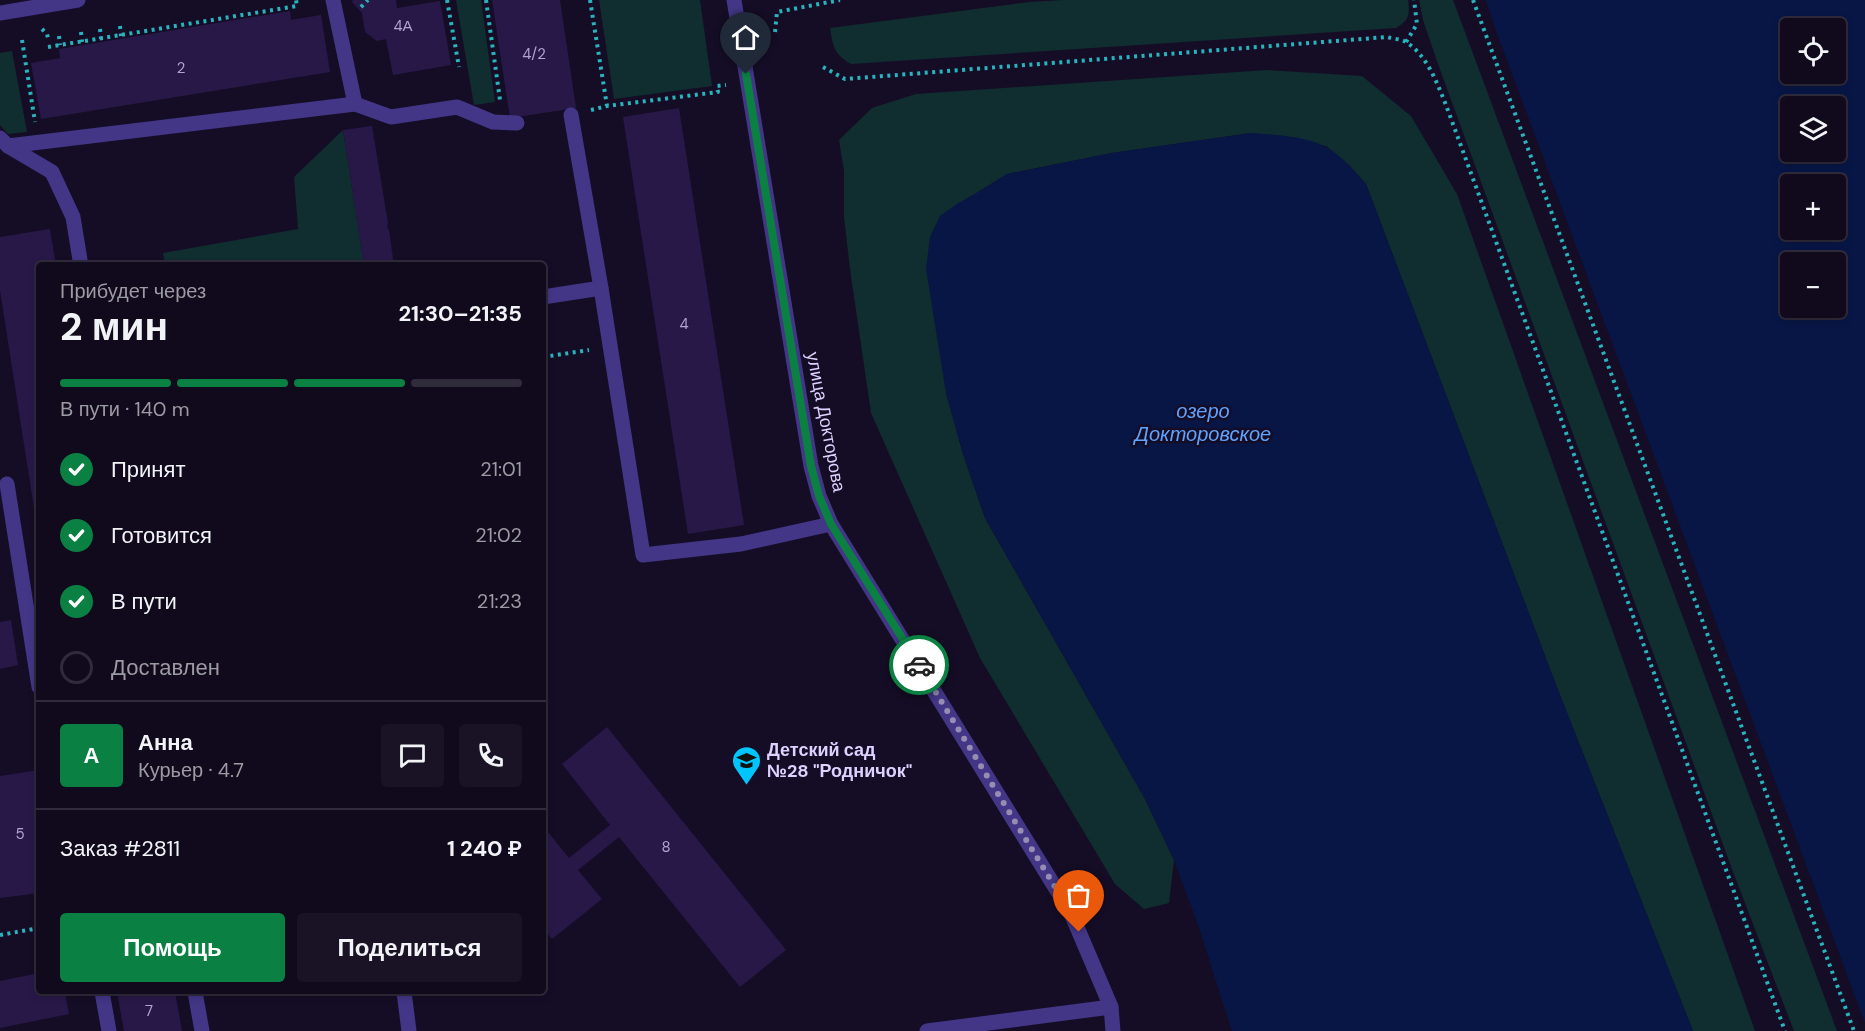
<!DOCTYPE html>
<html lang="ru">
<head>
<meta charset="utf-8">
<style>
  :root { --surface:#100a1c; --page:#191325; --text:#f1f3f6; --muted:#9c9aa3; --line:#302b3b; --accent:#0b8043 }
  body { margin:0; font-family:"DM Sans",sans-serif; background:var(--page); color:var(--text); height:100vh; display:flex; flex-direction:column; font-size:22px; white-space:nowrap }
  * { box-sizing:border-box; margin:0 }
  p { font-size:20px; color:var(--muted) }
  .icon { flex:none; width:33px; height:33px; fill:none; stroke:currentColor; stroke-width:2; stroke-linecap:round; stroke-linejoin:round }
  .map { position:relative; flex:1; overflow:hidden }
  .side { position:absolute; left:36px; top:262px; width:510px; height:732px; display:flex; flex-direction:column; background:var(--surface); border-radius:6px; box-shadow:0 3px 9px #0003,0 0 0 2px var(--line) }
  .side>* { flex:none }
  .buttons { position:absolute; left:1780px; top:18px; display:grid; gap:12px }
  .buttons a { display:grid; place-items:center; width:66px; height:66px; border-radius:6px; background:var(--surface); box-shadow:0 3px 9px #0003,0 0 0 2px var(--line); font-size:30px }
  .pin { position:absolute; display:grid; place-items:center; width:51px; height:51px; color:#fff; margin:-62px -26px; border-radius:50% 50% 50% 0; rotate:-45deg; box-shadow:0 0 6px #0007 }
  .pin .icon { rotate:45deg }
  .courier { position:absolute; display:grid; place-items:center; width:60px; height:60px; margin:-30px; border:4px solid #0b8043; border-radius:50%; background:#fff; color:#222; box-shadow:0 2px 8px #0007 }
  .summary em { font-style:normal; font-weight:700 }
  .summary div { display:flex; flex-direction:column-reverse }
  .summary { display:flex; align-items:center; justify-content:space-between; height:102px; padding:0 24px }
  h1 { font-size:39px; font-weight:700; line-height:45px }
  .bar { display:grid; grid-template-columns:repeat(4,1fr); gap:9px 6px; align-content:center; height:72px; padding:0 24px }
  .bar i { height:8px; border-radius:4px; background:var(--line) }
  .bar .on { background:var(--accent) }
  .bar p { grid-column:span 4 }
  .line { display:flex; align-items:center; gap:15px; padding:0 24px; border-top:2px solid var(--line) }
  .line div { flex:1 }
  .round { display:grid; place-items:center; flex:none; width:63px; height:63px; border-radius:6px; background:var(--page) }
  ol { padding:0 24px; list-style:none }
  li { display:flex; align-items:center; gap:18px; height:66px }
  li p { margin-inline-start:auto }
  li .icon { padding:6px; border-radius:50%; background:var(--accent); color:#fff; stroke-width:4 }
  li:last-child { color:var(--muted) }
  li i { width:33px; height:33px; border:3px solid var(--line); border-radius:50% }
  .cta { display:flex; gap:12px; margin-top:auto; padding:12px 24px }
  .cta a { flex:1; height:69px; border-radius:6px; background:var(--accent); color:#fff; font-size:24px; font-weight:700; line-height:69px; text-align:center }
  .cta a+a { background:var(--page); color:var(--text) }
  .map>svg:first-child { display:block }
  .green { fill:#102d30 }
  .water { fill:#071645; fill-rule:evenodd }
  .building { fill:#281848 }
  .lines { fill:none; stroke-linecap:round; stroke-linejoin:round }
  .path { stroke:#28b4bd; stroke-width:4; stroke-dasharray:3 4.5; stroke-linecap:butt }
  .minor { stroke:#433687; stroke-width:15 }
  .done { stroke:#978db3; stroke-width:6; stroke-dasharray:0 10.8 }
  .route { stroke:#0b8043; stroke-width:8 }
  .labels { text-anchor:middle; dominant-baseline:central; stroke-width:5; stroke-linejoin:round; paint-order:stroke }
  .number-label { font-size:15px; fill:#b0a4d1 }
  .street-label { font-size:18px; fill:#ddd2ff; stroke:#150d26 }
  .poi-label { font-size:18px; font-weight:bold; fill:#ddd2ff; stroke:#150d26; text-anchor:start }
  .water-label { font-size:20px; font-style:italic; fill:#60a2ff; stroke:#150d26 }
</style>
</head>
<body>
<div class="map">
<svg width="1865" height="1031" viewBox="0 0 1865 1031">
  <rect width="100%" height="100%" fill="#150d26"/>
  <g class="green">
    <polygon points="456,0 481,0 495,102 474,105"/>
    <polygon points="599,0 700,0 712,86 614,99"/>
    <path d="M1064 0H1408C1410 15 1409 20 1396 28L851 64C834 54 833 47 830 28L1029 2Z"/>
    <polygon points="1419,0 1453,0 1837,1031 1794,1031 1732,869 1438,64 1423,20"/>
    <polygon points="12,51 27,132 8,134 0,125 0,53"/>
    <polygon points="1267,70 1362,76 1411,116 1457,194 1755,1031 1693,1031 1558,690 1366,184 1349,165 1326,146 1251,133 1112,153 1007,174 975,194 957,204 946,393 963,454 985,518 1145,799 1174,860 1169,903 1144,909 1115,884 980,658 871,413 850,269 844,217 844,171 839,140 872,108 916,94"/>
    <polygon points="343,130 364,265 165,265 163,253 298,229 294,177"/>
  </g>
  <g class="water">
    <path d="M1486 0H1865V1023L1498 36ZM1791 28H1836V74H1791ZM1791 106H1836V152H1791ZM1791 184H1836V230H1791ZM1791 262H1836V308H1791Z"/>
    <path d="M1251 133C1275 135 1301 135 1324 146 1340 154 1354 171 1366 184L1558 690 1693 1031H1232L1198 925 1174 860 1145 799 985 518 963 454 946 393 926 269 930 237 940 216 957 204 975 194 1007 174 1112 153Z"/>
  </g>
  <g class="building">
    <polygon points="353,0 396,0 397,8 440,1 451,65 393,75 386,39 377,41 365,32 362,13 352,2"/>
    <polygon points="492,0 560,0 576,108 510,118"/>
    <polygon points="290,11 291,20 321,15 330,72 41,119 31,63 60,58 59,49"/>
    <polygon points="679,108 744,525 688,534 623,117"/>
    <polygon points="372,126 388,223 387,228 389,230 394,266 364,266 343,130"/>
    <polygon points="50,229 56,266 39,266 38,534 0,290 0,237"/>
    <polygon points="11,620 18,665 0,669 0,622"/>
    <polygon points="607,727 786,950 740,987 619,837 578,870 602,899 552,939 543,928 543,826 569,858 610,825 562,764"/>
    <polygon points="39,770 39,893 0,898 0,776"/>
    <polygon points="39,973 39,992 65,992 69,1014 0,1028 0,981"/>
    <polygon points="117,992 175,992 182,1031 124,1031"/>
  </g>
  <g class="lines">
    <g class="path">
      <polyline points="447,0 459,67"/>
      <polyline points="486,0 500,100"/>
      <polyline points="590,0 607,106"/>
      <polyline points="1473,0 1854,1031"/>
      <polyline points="361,7 368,0"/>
      <polyline points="120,26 121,36"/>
      <polyline points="42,29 47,34 48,38"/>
      <polyline points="100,29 101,39"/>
      <polyline points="81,32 82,42"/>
      <polyline points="775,32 777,12 840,0"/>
      <polyline points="59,36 60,45"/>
      <polyline points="22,40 35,122"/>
      <polyline points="1406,42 1417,24 1414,0"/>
      <polyline points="48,47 297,6 296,0"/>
      <path d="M823 67 845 79 1387 37C1393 39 1401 39 1406 42 1427 55 1437 83 1446 105L1785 1031"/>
      <polyline points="591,110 607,106 718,92 717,86 726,85"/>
      <polyline points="543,357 589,350"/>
      <polyline points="0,935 39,928"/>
    </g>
    <g class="minor">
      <polyline points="734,0 811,466 819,496 831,524 1071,913 1111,1007 1113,1031"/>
      <polyline points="0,13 78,0"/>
      <polyline points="355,104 391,117 457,107 493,122 517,123"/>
      <polyline points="571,115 601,288 643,555 741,544 831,524"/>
      <polyline points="0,138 8,146 52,172 73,217 81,266"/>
      <polyline points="8,146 355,104 333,0"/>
      <polyline points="543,297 601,288"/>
      <polyline points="7,484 39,687"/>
      <polyline points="102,992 109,1031"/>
      <polyline points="195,992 202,1031"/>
      <polyline points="404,992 409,1031"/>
      <polyline points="927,1031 1111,1007"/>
    </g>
  </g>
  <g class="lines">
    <polyline class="done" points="919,665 1071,913 1079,932"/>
    <polyline class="route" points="746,74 811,466 819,496 831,524 919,665"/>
  </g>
  <defs>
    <symbol id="school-pin" viewBox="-11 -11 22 30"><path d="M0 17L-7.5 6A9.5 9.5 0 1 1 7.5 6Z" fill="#00c5fd" stroke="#150d26"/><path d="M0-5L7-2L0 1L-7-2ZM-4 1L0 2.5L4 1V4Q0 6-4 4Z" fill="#111"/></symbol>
  </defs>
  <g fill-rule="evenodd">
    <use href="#school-pin" x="730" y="744" width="33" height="45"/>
  </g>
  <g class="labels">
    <g class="number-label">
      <text x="403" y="26">4А</text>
      <text x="534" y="54">4/2</text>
      <text x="181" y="68">2</text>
      <text x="684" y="324">4</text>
      <text x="20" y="834">5</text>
      <text x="666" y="847">8</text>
      <text x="149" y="1011">7</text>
    </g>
    <g class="street-label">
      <text transform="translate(826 422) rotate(79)">улица Докторова</text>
    </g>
    <g class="poi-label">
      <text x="767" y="750">Детский сад<tspan x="767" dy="21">№28 "Родничок"</tspan></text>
    </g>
    <g class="water-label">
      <text x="1203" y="411">озеро<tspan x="1203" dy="23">Докторовское</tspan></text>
    </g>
  </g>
</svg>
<div class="buttons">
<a><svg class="icon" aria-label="locate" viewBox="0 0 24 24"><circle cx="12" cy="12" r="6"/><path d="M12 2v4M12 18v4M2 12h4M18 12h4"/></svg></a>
<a><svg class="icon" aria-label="layers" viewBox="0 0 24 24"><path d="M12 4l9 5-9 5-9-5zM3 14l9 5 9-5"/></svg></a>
<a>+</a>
<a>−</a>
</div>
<div class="pin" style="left:1079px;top:932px;background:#ea580c"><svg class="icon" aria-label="bag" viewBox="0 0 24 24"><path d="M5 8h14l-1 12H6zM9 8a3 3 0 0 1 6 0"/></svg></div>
<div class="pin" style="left:746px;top:74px;background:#1f2937"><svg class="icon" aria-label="home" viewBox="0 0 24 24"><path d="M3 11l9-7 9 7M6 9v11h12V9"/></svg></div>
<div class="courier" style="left:919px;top:665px"><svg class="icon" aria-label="car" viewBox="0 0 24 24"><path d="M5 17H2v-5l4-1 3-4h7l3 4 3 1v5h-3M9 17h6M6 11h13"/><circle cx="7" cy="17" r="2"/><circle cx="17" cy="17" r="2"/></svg></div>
<section class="side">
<div class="summary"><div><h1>2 мин</h1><p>Прибудет через</p></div><em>21:30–21:35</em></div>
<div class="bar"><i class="on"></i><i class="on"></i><i class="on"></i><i></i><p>В пути · 140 m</p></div>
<ol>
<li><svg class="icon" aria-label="check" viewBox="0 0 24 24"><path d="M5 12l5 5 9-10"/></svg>Принят<p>21:01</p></li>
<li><svg class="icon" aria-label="check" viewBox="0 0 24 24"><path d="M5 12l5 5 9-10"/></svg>Готовится<p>21:02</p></li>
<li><svg class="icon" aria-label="check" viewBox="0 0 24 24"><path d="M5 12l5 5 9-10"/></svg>В пути<p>21:23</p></li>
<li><i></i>Доставлен</li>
</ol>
<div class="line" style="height:108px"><b class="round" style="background:var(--accent);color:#fff">А</b><div><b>Анна</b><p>Курьер · 4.7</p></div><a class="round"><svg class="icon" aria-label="chat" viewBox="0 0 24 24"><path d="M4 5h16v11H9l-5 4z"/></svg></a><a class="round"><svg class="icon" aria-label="phone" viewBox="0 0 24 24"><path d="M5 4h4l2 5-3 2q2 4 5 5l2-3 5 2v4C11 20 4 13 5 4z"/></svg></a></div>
<div class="line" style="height:78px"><div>Заказ #2811</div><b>1 240 ₽</b></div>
<div class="cta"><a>Помощь</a><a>Поделиться</a></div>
</section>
</div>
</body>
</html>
